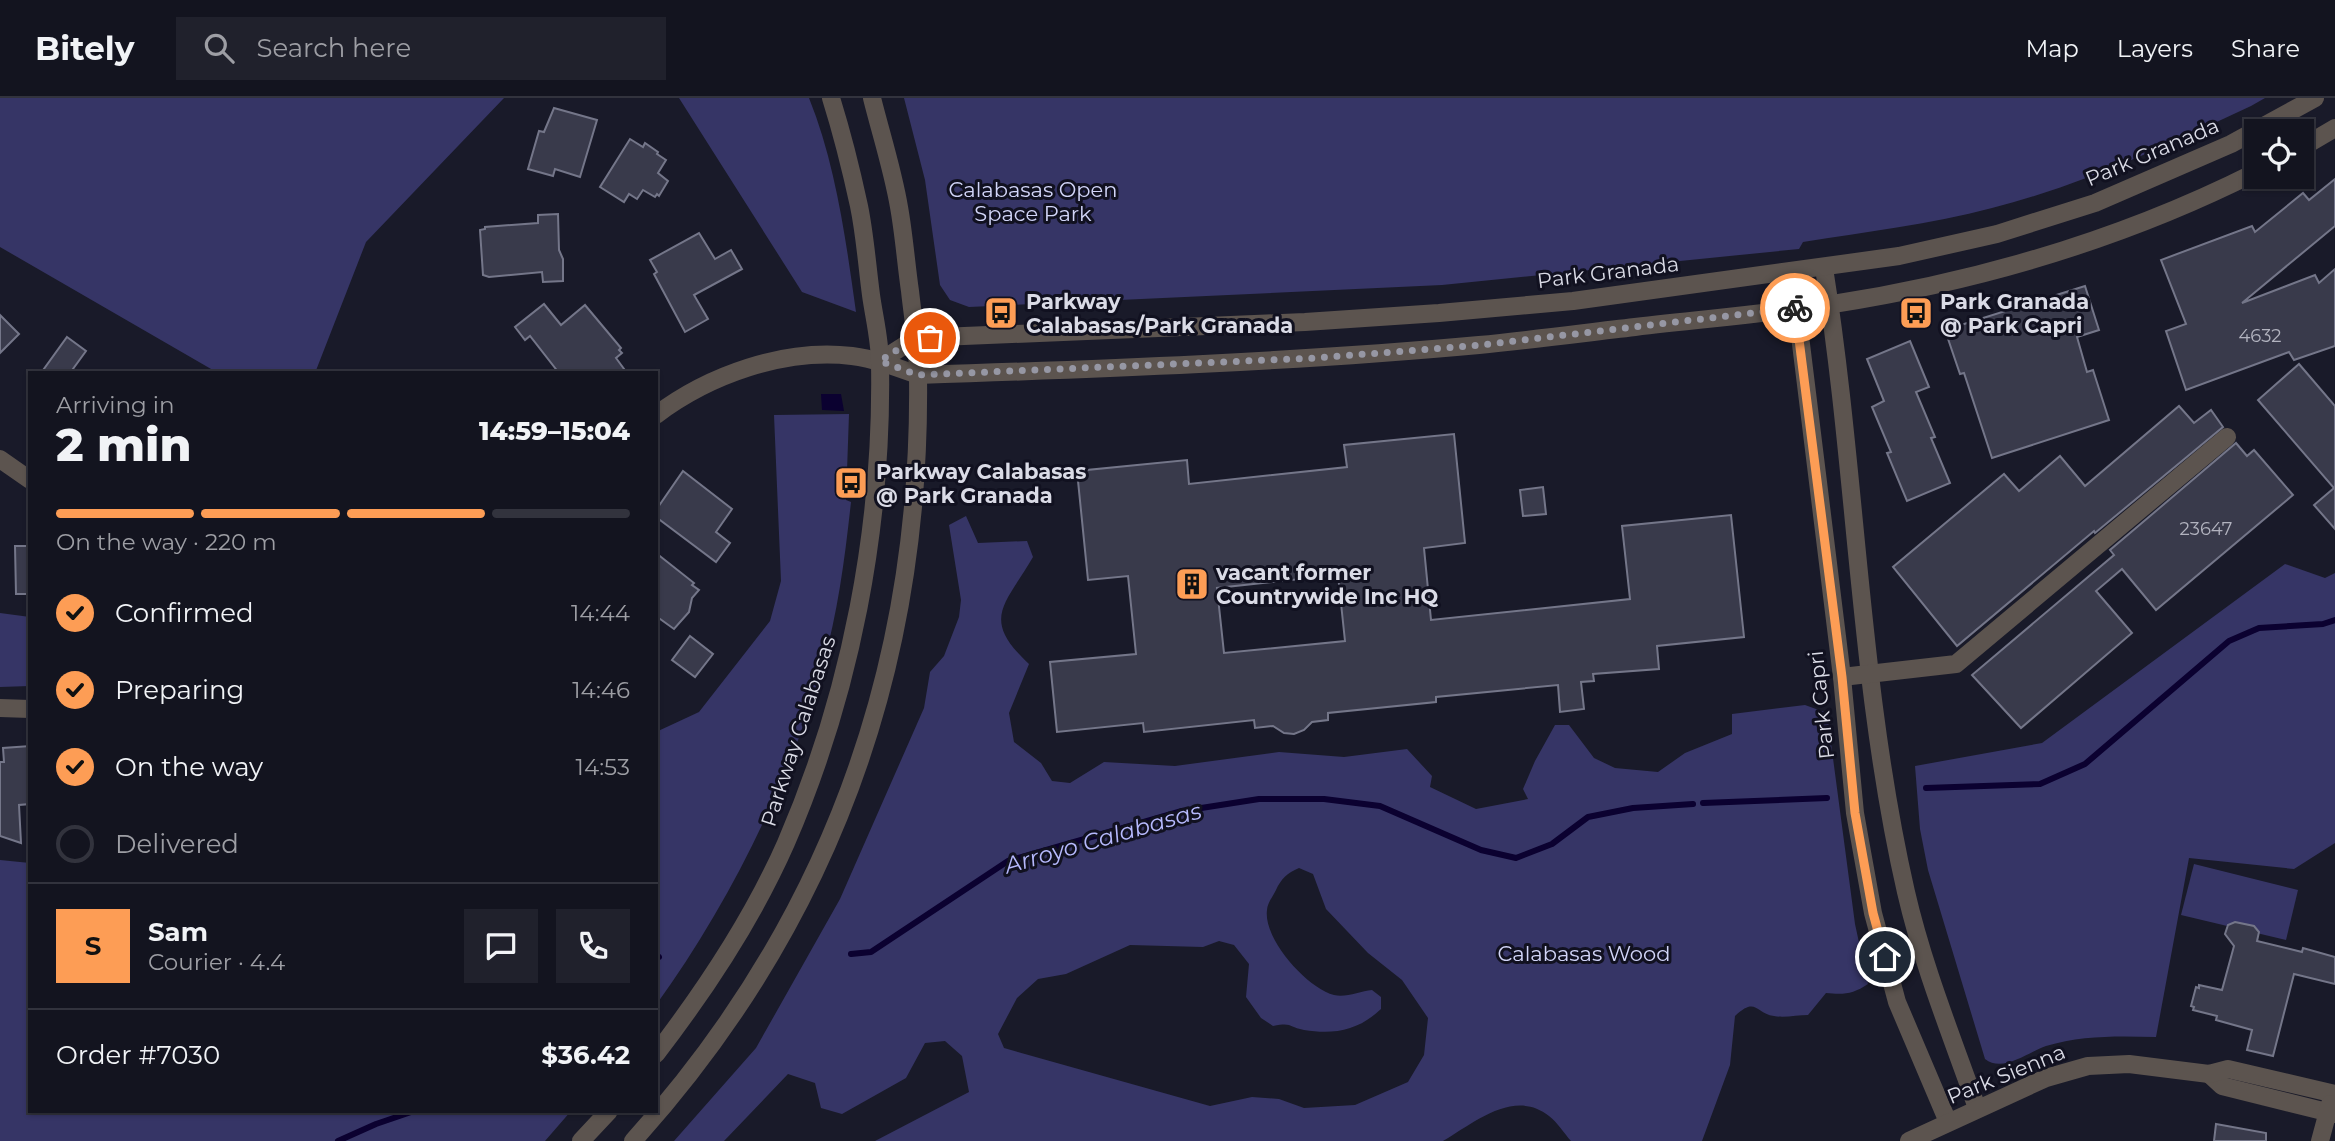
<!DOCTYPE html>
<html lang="en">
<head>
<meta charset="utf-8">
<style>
  :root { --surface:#13141f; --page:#20212c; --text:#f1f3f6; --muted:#9d9ea4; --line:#32333d; --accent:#fd9d55 }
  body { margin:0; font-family:Montserrat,sans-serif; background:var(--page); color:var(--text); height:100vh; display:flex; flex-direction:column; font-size:26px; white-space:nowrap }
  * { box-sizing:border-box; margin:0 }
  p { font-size:23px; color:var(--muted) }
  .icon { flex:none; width:38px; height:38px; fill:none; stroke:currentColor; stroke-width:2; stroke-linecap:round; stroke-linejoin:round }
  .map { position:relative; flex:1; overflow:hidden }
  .side { position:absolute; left:28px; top:273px; width:630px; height:742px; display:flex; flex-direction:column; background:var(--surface); border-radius:0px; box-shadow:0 2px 5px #0004,0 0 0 2px var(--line) }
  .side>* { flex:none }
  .fabs { position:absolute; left:2244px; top:21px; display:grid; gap:14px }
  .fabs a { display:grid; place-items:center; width:70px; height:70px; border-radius:0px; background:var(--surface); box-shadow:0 2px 5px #0004,0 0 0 2px var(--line); font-size:35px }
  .pin { position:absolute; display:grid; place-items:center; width:60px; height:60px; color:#fff; margin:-30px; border:4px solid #fff; border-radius:50%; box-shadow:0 2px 7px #0007 }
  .courier { position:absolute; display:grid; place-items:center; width:70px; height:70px; margin:-35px; border:5px solid #fd9d55; border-radius:50%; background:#fff; color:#222; box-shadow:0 2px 9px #0007 }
  .headline em { font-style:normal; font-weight:800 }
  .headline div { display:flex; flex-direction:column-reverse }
  .headline { display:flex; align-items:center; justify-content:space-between; height:119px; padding:0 28px }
  h1 { font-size:46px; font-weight:800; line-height:52px }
  .bar { display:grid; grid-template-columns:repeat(4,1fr); gap:10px 7px; align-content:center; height:84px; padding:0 28px }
  .bar i { height:9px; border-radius:5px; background:var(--line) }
  .bar .active { background:var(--accent) }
  .bar p { grid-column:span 4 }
  .line { display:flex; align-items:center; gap:18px; padding:0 28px; border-top:2px solid var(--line) }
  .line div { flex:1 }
  .round { display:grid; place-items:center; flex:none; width:74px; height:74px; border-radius:0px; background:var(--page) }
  ol { padding:0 28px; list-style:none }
  li { display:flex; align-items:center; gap:21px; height:77px }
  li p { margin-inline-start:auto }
  li .icon { padding:7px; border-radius:50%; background:var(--accent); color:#111; stroke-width:4 }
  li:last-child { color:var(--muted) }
  li i { width:38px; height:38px; border:4px solid var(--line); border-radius:50% }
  header { display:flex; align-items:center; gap:42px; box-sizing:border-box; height:98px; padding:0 35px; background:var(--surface); border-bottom:2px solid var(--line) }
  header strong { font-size:33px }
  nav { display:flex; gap:38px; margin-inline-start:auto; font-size:24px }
  .search { width:490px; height:63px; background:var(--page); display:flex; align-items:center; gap:18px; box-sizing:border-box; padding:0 24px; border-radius:0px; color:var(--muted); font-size:26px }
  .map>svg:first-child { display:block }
  .green { fill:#363566; fill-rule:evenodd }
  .water { fill:#0b0130 }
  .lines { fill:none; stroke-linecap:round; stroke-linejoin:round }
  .stream { stroke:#0b0130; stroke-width:6 }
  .building { fill:#393a4b; stroke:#747689; stroke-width:2; fill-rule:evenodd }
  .minor { stroke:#5c544f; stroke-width:18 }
  .done { stroke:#9697a4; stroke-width:7; stroke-dasharray:0 12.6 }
  .route { stroke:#fd9d55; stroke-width:9 }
  .labels { text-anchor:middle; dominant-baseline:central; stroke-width:6; stroke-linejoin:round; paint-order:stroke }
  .number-label { font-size:18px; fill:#b2b3bf }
  .street-label { font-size:21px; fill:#dadbe6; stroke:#111120 }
  .park-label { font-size:21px; fill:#d2d5f8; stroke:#111120 }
  .poi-label { font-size:21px; font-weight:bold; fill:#dadbe6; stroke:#111120; text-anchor:start }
  .water-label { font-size:23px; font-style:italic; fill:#b6b9fd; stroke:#111120 }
</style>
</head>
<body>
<header>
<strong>Bitely</strong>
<div class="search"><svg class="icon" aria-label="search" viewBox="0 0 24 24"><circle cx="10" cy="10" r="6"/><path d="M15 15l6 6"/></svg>Search here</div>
<nav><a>Map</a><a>Layers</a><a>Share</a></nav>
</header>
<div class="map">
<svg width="2335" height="1043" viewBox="0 0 2335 1043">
  <rect width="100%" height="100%" fill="#191a29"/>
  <g class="green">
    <polygon points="0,0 504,0 366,144 315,275 218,275 0,149"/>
    <path d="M679 0H809C836 67 846 143 856 214L802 194Z"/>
    <path d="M904 0H2265L2251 8C2167 47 2083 87 1992 110 1931 126 1866 134 1803 144L1799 151 1442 187 969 209 950 202 940 187 925 82Z"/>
    <path d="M849 316 846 402 851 404C845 459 838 514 823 567 789 685 728 808 656 907V634L699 614 770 523 781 483 774 317Z"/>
    <path d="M966 418 978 445 1027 443 1033 459C1005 507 980 521 1029 566L1009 615 1014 644 1041 665 1052 683 1070 685 1104 664 1175 668 1279 654 1344 659 1407 651 1432 678 1430 689 1476 711 1528 701 1523 691 1535 663 1555 627H1569L1594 660 1615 670 1658 674 1685 655 1732 636V616L1805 607 1827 615 1855 826 1868 886C1853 896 1844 897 1826 895L1808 917C1798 917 1784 920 1774 918 1755 915 1756 898 1735 918L1730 967 1702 1043H1571C1564 1035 1557 1024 1549 1018 1514 990 1474 1025 1443 1043H875L969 994 962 958 945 943 925 945 906 980 842 1016 821 1010 815 985 788 976 724 1043H674L756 950 840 801 924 610 930 574 944 558 959 519 961 502 949 427ZM1299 770 1313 776 1326 811 1368 855 1402 882 1428 920 1424 957 1408 984 1355 1007 1304 1010 1279 1001 1252 999 1210 1008 1004 950 998 936 1017 900 1038 881 1066 876 1130 847 1203 849 1219 843 1234 847 1249 866 1246 899 1261 920 1273 928C1293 924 1288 929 1304 932 1335 937 1359 932 1381 911V899L1372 892C1360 893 1346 900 1334 897 1307 890 1263 841 1267 812 1267 806 1273 798 1276 792 1281 781 1287 775 1299 770Z"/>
    <path d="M2285 466 2325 480 2335 475V745L2294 771 2189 760 2156 939C2120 938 2082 937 2046 948 2028 954 2003 975 1985 961L1928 772 1920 731 1915 668 2042 645Z"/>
    <polygon points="0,515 30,519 30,588 0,589"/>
    <polygon points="0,762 30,765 30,1013 571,1013 545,1043 0,1043"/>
    <polygon points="2194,766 2298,792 2286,842 2181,817"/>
  </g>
  <polygon class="water" points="821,296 841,296 844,313 822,312"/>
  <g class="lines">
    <g class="stream">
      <polyline points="1926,690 2040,686 2085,666 2229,543 2259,530 2323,526 2335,522"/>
      <polyline points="1703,705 1827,700"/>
      <polyline points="851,856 871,854 1008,763 1182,713 1259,701 1324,701 1380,708 1481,752 1516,760 1552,746 1588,719 1633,710 1693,706"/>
      <polyline points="656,860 659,859"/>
      <polyline points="338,1043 376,1026 414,1013"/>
    </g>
  </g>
  <g class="building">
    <polygon points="554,10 597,22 580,79 555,71 553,78 528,71 539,33 544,34"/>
    <polygon points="630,41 643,49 645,45 658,54 657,56 666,62 658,75 668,83 659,98 657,96 655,99 643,92 637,101 629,96 624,104 600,89"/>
    <polygon points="2335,81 2335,128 2242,205 2315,177 2319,185 2335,171 2335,248 2294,262 2289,254 2186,292 2166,233 2186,226 2161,162 2252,128 2255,134 2303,95 2309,102"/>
    <polygon points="558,116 559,152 563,161 563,183 543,184 542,174 489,179 483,177 480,132 485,131 485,129 538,125 538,117"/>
    <polygon points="699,135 715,161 731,152 742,171 694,197 708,221 685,234 654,176 657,174 650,162"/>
    <polygon points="2085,188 2099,232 2077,239 2087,274 2093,272 2109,322 1992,360 1964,275 1960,276 1945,232"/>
    <polygon points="544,206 561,227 585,207 621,250 619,252 622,255 616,260 627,275 559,275 530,238 525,242 515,229"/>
    <polygon points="0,217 19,236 0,255"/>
    <polygon points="67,239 86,253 70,275 41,275"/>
    <polygon points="1910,243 1929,289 1916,294 1935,339 1931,340 1950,385 1907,403 1887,355 1891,354 1872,309 1884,303 1867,261"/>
    <polygon points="2299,266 2335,308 2335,431 2314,407 2334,390 2258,302"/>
    <polygon points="2179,308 2194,325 2211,312 2223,329 2095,435 2094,433 1957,548 1893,469 2004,376 2019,393 2060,358 2085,388"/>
    <path d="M1454 336 1465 445 1424 450 1431 522 1630 501 1622 428 1731 417 1744 539 1657 548 1659 571 1593 576 1594 583 1581 584 1584 611 1560 614 1558 587 1436 599V604L1328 615V622L1312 624 1304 632 1294 636 1284 635 1273 628 1255 630 1254 622 1144 634 1143 625 1057 634 1050 564 1136 556 1128 478 1088 482 1077 373 1187 362 1189 386 1347 369 1344 347ZM1338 477 1345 543 1224 555 1217 490Z"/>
    <polygon points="2236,345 2247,358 2254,352 2293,397 2156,512 2122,471 2096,493 2132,535 2021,630 1972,577 2114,457 2110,452"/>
    <polygon points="683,373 732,411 716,434 730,445 716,464 656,419 656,412"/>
    <polygon points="1543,389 1546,416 1523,418 1520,392"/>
    <polygon points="15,448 30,448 30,496 16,496"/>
    <polygon points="656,455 694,485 692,487 699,492 692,500 689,514 674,531 656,518"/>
    <polygon points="690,538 713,556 695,579 672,562"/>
    <polygon points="30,648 30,706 19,707 21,745 0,738 0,664 4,664 3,650"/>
    <polygon points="2235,824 2254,828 2259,834 2257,843 2302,854 2303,850 2335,859 2335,886 2294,876 2273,958 2247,952 2252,932 2216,922 2217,918 2193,912 2194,909 2191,908 2196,889 2199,890 2199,887 2222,892 2234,848 2225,836 2228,827"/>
    <polygon points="2216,1026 2266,1035 2266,1043 2214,1043"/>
  </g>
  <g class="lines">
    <g class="minor">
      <polyline points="2301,50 2335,30"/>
      <path d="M1824 170C1857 377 1859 589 1906 794 1923 868 1952 939 1977 1010"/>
      <polyline points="1792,173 1842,579 1855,715 1873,815 1897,904 1948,1024"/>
      <polyline points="880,263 916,240 1305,224 1439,215 1573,203 1899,158 1997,136 2095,105 2231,46 2315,0"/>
      <path d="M656 317C709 277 784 250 852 258 875 261 896 269 918 277 1105 271 1293 264 1479 247 1531 242 1583 235 1635 229 1701 221 1768 216 1833 206 1980 183 2123 141 2256 74"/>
      <polyline points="0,361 30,382"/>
      <polyline points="1842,579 1956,566 2227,339"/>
      <polyline points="0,610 30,611"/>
      <path d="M656 956C706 891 753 820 786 745 851 595 883 428 880 265 880 242 874 219 871 197 867 167 865 137 859 108 851 71 842 35 831 0"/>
      <polyline points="2209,976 2222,988 2335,1016"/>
      <polyline points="581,1043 609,1013"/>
      <path d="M633 1043C830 825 922 570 918 277 918 249 913 221 910 193 906 165 904 137 899 109 893 73 881 36 872 0"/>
      <polyline points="1909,1043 2046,980 2088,968 2129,966 2209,976 2228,971 2335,996"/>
      <polyline points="2320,1043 2330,1006"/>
    </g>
  </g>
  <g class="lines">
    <polyline class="done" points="930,240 916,240 880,263 918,277 1316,260 1481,247 1795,210"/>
    <polyline class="route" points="1795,210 1842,579 1855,715 1873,815 1885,859"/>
  </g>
  <defs>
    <symbol id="bus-square" viewBox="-11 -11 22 22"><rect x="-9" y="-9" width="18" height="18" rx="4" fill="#fd9d55" stroke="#111120"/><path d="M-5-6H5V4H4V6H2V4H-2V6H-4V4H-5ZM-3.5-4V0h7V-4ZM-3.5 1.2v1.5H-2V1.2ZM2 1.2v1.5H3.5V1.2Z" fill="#111"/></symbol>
    <symbol id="building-square" viewBox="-11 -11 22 22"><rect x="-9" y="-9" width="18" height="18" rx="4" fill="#fd9d55" stroke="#111120"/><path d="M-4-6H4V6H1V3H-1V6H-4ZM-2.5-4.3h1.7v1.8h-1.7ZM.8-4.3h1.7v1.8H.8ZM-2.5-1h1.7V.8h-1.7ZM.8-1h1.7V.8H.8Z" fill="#111"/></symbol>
  </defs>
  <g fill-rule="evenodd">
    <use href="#bus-square" x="982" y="196" width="38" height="38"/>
    <use href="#bus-square" x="1897" y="196" width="38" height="38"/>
    <use href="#bus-square" x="832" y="366" width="38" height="38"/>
    <use href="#building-square" x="1173" y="467" width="38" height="38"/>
  </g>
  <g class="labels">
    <g class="number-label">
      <text x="2260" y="238">4632</text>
      <text x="2206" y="431">23647</text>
    </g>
    <g class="street-label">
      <text transform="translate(2152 54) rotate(-23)">Park Granada</text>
      <text transform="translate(1608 174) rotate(-7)">Park Granada</text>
      <text transform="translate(1821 607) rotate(-96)">Park Capri</text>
      <text transform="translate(798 633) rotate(-72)">Parkway Calabasas</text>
      <text transform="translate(2006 976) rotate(-22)">Park Sienna</text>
    </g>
    <g class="park-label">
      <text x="1033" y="91">Calabasas Open<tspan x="1033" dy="24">Space Park</tspan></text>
      <text x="1584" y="855">Calabasas Wood</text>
    </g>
    <g class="poi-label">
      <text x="1026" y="203">Parkway<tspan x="1026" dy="24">Calabasas/Park Granada</tspan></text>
      <text x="1940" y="203">Park Granada<tspan x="1940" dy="24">@ Park Capri</tspan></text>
      <text x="876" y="373">Parkway Calabasas<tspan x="876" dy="24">@ Park Granada</tspan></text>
      <text x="1216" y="474">vacant former<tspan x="1216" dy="24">Countrywide Inc HQ</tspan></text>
    </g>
    <g class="water-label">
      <text transform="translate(1103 740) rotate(-16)">Arroyo Calabasas</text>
    </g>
  </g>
</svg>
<div class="fabs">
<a><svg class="icon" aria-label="locate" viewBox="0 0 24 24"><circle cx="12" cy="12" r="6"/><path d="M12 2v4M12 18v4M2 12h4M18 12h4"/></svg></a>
</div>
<div class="pin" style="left:930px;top:240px;background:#ea580c"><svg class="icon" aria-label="bag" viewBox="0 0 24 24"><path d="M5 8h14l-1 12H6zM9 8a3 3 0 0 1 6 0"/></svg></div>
<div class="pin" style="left:1885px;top:859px;background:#1f2937"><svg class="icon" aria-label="home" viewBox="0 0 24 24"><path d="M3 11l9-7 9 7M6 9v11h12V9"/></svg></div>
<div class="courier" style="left:1795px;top:210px"><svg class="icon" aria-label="bike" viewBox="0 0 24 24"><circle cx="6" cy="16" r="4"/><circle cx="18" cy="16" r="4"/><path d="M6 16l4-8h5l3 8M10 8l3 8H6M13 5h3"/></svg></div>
<section class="side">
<div class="headline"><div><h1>2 min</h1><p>Arriving in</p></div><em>14:59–15:04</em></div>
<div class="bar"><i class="active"></i><i class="active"></i><i class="active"></i><i></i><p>On the way · 220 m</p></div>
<ol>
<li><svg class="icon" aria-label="check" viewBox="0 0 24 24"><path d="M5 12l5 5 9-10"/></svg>Confirmed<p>14:44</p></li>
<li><svg class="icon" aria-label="check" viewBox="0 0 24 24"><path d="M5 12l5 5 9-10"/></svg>Preparing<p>14:46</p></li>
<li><svg class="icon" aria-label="check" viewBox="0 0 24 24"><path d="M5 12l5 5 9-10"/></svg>On the way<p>14:53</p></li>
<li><i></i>Delivered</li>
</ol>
<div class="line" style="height:126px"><b class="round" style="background:var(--accent);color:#111">S</b><div><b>Sam</b><p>Courier · 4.4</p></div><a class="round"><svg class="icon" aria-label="chat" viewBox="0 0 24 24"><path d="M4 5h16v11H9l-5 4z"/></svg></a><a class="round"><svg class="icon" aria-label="phone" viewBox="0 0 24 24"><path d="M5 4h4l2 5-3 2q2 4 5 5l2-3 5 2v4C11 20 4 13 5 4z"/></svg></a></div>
<div class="line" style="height:91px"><div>Order #7030</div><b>$36.42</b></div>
</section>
</div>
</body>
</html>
